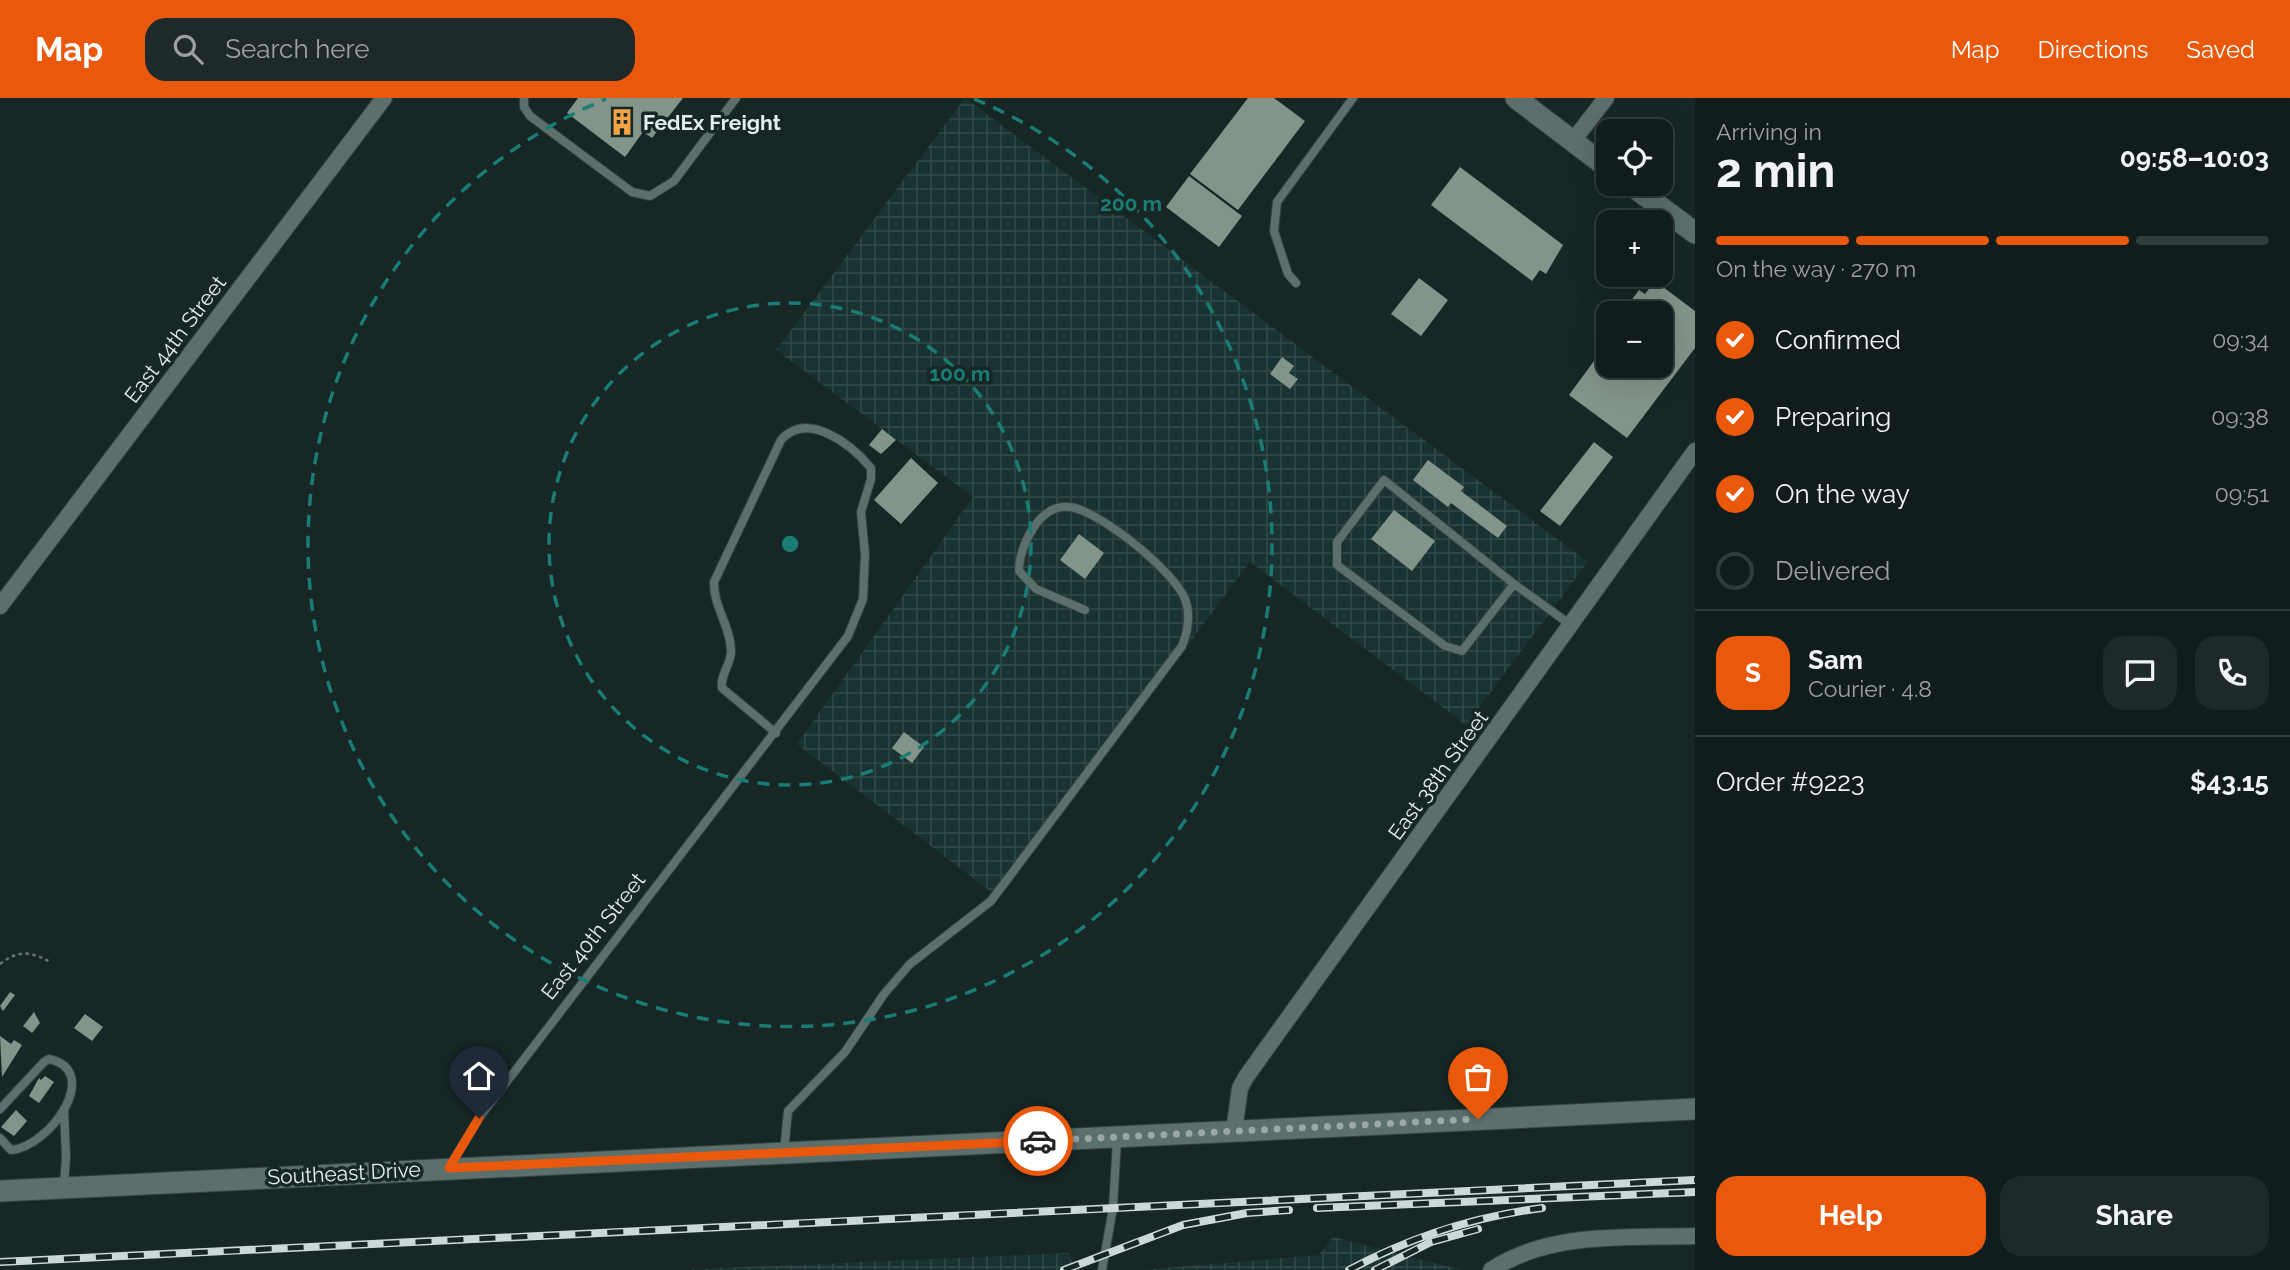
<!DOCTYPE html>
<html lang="en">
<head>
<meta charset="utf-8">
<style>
  :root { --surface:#101d1c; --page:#1e2a29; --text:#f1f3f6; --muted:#9ca2a3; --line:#303b3b; --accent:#ea580c }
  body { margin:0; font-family:Raleway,sans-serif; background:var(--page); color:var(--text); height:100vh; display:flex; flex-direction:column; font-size:26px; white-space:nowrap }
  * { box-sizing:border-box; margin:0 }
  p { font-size:23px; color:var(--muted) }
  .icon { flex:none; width:38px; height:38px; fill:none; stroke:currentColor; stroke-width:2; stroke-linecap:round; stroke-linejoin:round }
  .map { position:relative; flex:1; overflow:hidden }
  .side { display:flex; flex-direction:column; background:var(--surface); width:595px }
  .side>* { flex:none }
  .buttons { position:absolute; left:1596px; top:21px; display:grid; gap:14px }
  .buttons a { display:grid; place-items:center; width:77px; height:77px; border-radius:14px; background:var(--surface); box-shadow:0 7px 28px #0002,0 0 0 2px var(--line); font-size:35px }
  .pin { position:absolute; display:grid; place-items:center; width:60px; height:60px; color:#fff; margin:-72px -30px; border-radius:50% 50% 50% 0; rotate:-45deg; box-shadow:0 0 7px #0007 }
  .pin .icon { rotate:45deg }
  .courier { position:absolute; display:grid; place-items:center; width:70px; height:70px; margin:-35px; border:5px solid #ea580c; border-radius:50%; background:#fff; color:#222; box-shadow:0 2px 9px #0007 }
  .headline em { font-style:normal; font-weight:700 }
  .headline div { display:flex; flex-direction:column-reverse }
  .headline { display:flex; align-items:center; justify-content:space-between; height:119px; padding:0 21px }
  h1 { font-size:46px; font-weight:700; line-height:52px }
  .bar { display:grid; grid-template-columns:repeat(4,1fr); gap:10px 7px; align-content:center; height:84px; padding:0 21px }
  .bar i { height:9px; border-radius:5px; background:var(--line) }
  .bar .active { background:var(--accent) }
  .bar p { grid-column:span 4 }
  .line { display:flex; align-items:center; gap:18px; padding:0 21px; border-top:2px solid var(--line) }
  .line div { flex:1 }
  .round { display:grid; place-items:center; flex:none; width:74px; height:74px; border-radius:21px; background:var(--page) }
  ol { padding:0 21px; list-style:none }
  li { display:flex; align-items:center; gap:21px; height:77px }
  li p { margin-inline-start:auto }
  li .icon { padding:7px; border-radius:50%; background:var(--accent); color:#fff; stroke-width:4 }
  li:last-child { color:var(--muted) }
  li i { width:38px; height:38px; border:4px solid var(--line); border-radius:50% }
  .button { display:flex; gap:14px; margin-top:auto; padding:14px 21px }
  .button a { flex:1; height:80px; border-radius:21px; background:var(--accent); color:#fff; font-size:28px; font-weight:700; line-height:80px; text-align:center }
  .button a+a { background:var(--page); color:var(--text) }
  header { display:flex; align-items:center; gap:42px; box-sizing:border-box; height:98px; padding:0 35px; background:var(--accent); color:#fff }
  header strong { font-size:33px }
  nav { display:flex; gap:38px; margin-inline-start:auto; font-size:24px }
  .search { width:490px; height:63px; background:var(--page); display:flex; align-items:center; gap:18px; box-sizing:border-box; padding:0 24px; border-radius:21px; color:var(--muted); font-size:26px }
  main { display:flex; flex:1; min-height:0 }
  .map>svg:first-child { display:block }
  .industrial { fill:url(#industrial-grid) }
  .building { fill:#83948b }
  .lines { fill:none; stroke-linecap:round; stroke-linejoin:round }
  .lane-casing { stroke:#344140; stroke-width:10 }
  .street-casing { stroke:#344140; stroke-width:18 }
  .secondary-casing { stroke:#344140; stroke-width:23 }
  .path { stroke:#677574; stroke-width:2.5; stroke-dasharray:3.5 3.5; stroke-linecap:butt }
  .lane { stroke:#5b6f6d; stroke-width:8 }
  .street { stroke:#5b6f6d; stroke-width:16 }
  .secondary { stroke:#5b6f6d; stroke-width:21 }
  .rail-casing { stroke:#cdd9d8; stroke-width:8 }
  .rail { stroke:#162726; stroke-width:5; stroke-dasharray:16; stroke-linecap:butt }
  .done { stroke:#9ba8a7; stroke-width:7; stroke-dasharray:0 12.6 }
  .route { stroke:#ea580c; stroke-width:9 }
  .ring { fill:none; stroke:#1a7c74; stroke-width:3.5; stroke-dasharray:12 9 }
  .labels { text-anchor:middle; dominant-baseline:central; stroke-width:7; stroke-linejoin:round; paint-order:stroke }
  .poi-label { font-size:21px; font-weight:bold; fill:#e3eeed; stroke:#162726; text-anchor:start }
  .street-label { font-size:21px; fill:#e3eeed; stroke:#162726 }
  .centre { fill:#1a7c74; stroke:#162726; stroke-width:3.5 }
  .ring-label { font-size:21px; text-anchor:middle; font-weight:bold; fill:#1a7c74; stroke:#162726; stroke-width:7; stroke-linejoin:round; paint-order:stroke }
</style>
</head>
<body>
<header>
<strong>Map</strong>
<div class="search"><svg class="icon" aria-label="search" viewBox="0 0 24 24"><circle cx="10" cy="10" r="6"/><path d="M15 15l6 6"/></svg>Search here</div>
<nav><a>Map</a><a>Directions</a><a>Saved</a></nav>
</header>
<main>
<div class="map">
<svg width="1695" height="1172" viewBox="0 0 1695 1172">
  <defs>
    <pattern id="industrial-grid" width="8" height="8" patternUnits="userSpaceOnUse" patternTransform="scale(1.75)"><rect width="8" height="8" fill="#183331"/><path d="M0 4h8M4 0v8" fill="none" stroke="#2e4745"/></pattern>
  </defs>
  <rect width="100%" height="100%" fill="#162726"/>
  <g class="industrial">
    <polygon points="965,0 1588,464 1466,627 1250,464 999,800 797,646 973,399 776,252"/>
    <polygon points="1333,1139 1462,1172 1143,1172 1319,1157"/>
    <polygon points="1069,1155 1074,1172 679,1172"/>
  </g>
  <g class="building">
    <polygon points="578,0 683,0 652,40 643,34 625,59 567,15"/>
    <polygon points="1248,0 1274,0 1305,23 1238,112 1190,76"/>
    <polygon points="1460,69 1563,147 1546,176 1540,172 1532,183 1431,107"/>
    <polygon points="1189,78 1242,118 1219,149 1166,109"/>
    <polygon points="1419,180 1448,202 1421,238 1391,216"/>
    <polygon points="1655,183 1695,213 1695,250 1627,340 1569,297 1608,244 1608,268 1661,268 1661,215 1622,215 1639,192 1645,196"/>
    <polygon points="1282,259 1294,268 1289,275 1298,281 1290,291 1270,276"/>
    <polygon points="882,331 896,342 881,356 869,347"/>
    <polygon points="1594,344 1613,359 1560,428 1540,413"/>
    <polygon points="911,360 938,385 901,426 874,402"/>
    <polygon points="1428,362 1464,389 1461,393 1507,428 1498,440 1451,405 1448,409 1413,382"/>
    <polygon points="1394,412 1435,443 1412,473 1371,441"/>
    <polygon points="1079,436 1104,455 1085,481 1060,462"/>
    <polygon points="904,634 924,649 912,665 892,650"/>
    <polygon points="10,894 15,897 3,913 0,908"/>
    <polygon points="34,914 40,925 32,935 23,928"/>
    <polygon points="85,916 103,929 92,943 74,930"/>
    <polygon points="0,938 11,946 14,942 22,947 2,979"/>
    <polygon points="45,978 54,984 39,1005 29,998 39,980 41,982"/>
    <polygon points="16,1012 27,1023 14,1038 1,1029"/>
  </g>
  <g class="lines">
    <defs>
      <g id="lane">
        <polyline points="524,0 524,9 530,18 632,94 650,98 674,83 736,0"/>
        <polyline points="1296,185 1288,176 1274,133 1277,104 1353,0"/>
        <polyline points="1514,486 1384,382 1337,444 1337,467 1445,548 1462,553 1514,486 1571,527"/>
        <path d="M0 1011 44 964 49 961C103 973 50 1049 11 1052L0 1040"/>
        <path d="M784 1054 788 1013 845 954 884 896 910 866 991 803 1182 548C1188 533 1191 517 1185 501 1174 473 1100 413 1070 409 1039 405 1019 449 1019 473L1036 491 1085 512"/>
        <path d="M449 1069 479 1020 848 538 863 501 865 456 861 414 871 381V370C851 346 807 312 781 342L714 484C713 508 731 529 731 553 731 567 720 576 722 590L776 635"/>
        <polyline points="64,1088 66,1059 64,1011"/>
        <polyline points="1102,1172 1113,1110 1117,1042"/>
      </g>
      <g id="street">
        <polyline points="1573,43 1606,0"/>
        <polyline points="0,508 384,0"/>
        <polyline points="1234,1033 1240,990 1246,979 1695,353"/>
        <path d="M1491 1172C1550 1133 1628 1140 1695 1138"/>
      </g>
      <g id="secondary">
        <polyline points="1516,0 1608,70"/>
        <polyline points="1630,86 1695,135"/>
        <polyline points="0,1093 1695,1011"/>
      </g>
    </defs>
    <use href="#lane" class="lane-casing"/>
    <use href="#street" class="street-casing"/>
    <use href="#secondary" class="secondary-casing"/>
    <path class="path" d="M0 866C18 852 31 853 50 864"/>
    <use href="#lane" class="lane"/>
    <use href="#street" class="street"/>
    <use href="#secondary" class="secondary"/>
    <defs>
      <g id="rail">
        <polyline points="1317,1110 1695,1094"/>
        <polyline points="0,1164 1695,1082"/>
        <polyline points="1064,1172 1183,1127 1247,1115 1289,1112"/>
        <path d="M1349 1172C1411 1139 1472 1119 1542 1110"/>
        <polyline points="1375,1172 1431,1144 1478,1131"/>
      </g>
    </defs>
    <use href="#rail" class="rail-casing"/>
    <use href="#rail" class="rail"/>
  </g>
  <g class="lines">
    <polyline class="done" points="1038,1043 1478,1021"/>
    <polyline class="route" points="479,1020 449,1070 1038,1043"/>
  </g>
  <g class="ring">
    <circle cx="790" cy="446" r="241"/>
    <path d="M974 1A482 482 0 1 1 606 1"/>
  </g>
  <defs>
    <symbol id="building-bare" viewBox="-9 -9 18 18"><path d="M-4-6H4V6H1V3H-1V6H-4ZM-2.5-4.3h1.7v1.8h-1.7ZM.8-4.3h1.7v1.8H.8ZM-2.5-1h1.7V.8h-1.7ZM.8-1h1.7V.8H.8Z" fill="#f5a345" stroke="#162726" stroke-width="2.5" paint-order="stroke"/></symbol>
  </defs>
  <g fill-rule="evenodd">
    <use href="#building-bare" x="603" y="5" width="38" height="38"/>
  </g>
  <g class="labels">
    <g class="poi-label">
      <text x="643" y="24">FedEx Freight</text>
    </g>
    <g class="street-label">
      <text transform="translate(175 241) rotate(-53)">East 44th Street</text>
      <text transform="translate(1438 677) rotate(-54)">East 38th Street</text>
      <text transform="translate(593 838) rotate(-52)">East 40th Street</text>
      <text transform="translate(344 1075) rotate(-3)">Southeast Drive</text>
    </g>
  </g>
  <circle cx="790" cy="446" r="10" class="centre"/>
  <g class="ring-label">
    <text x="1131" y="113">200 m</text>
    <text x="960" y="283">100 m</text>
  </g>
</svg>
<div class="buttons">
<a><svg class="icon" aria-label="locate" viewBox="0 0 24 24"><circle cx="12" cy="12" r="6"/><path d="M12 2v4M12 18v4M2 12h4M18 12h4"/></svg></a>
<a>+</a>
<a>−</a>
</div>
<div class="pin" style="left:1478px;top:1021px;background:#ea580c"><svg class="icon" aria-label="bag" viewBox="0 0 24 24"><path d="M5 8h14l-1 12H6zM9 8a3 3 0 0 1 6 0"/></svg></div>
<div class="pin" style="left:479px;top:1020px;background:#1f2937"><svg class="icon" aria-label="home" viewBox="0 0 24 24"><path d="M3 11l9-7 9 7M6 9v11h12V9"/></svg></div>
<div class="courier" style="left:1038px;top:1043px"><svg class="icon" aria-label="car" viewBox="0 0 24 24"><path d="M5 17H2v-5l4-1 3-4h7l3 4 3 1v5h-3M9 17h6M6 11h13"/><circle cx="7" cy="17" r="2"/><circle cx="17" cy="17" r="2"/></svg></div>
</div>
<section class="side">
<div class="headline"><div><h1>2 min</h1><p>Arriving in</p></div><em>09:58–10:03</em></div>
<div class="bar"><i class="active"></i><i class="active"></i><i class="active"></i><i></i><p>On the way · 270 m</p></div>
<ol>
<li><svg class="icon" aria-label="check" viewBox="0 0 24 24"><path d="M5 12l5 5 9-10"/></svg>Confirmed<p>09:34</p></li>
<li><svg class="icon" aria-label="check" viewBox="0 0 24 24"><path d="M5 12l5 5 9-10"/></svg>Preparing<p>09:38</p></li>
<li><svg class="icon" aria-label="check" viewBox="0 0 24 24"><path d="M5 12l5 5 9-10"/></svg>On the way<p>09:51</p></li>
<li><i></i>Delivered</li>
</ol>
<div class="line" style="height:126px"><b class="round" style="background:var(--accent);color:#fff">S</b><div><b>Sam</b><p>Courier · 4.8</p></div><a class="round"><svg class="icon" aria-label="chat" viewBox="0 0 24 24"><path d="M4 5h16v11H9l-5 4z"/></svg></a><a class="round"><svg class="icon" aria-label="phone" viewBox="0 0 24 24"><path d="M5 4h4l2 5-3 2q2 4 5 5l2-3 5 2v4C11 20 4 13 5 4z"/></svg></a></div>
<div class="line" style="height:91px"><div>Order #9223</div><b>$43.15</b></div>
<div class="button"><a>Help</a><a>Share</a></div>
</section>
</main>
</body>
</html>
